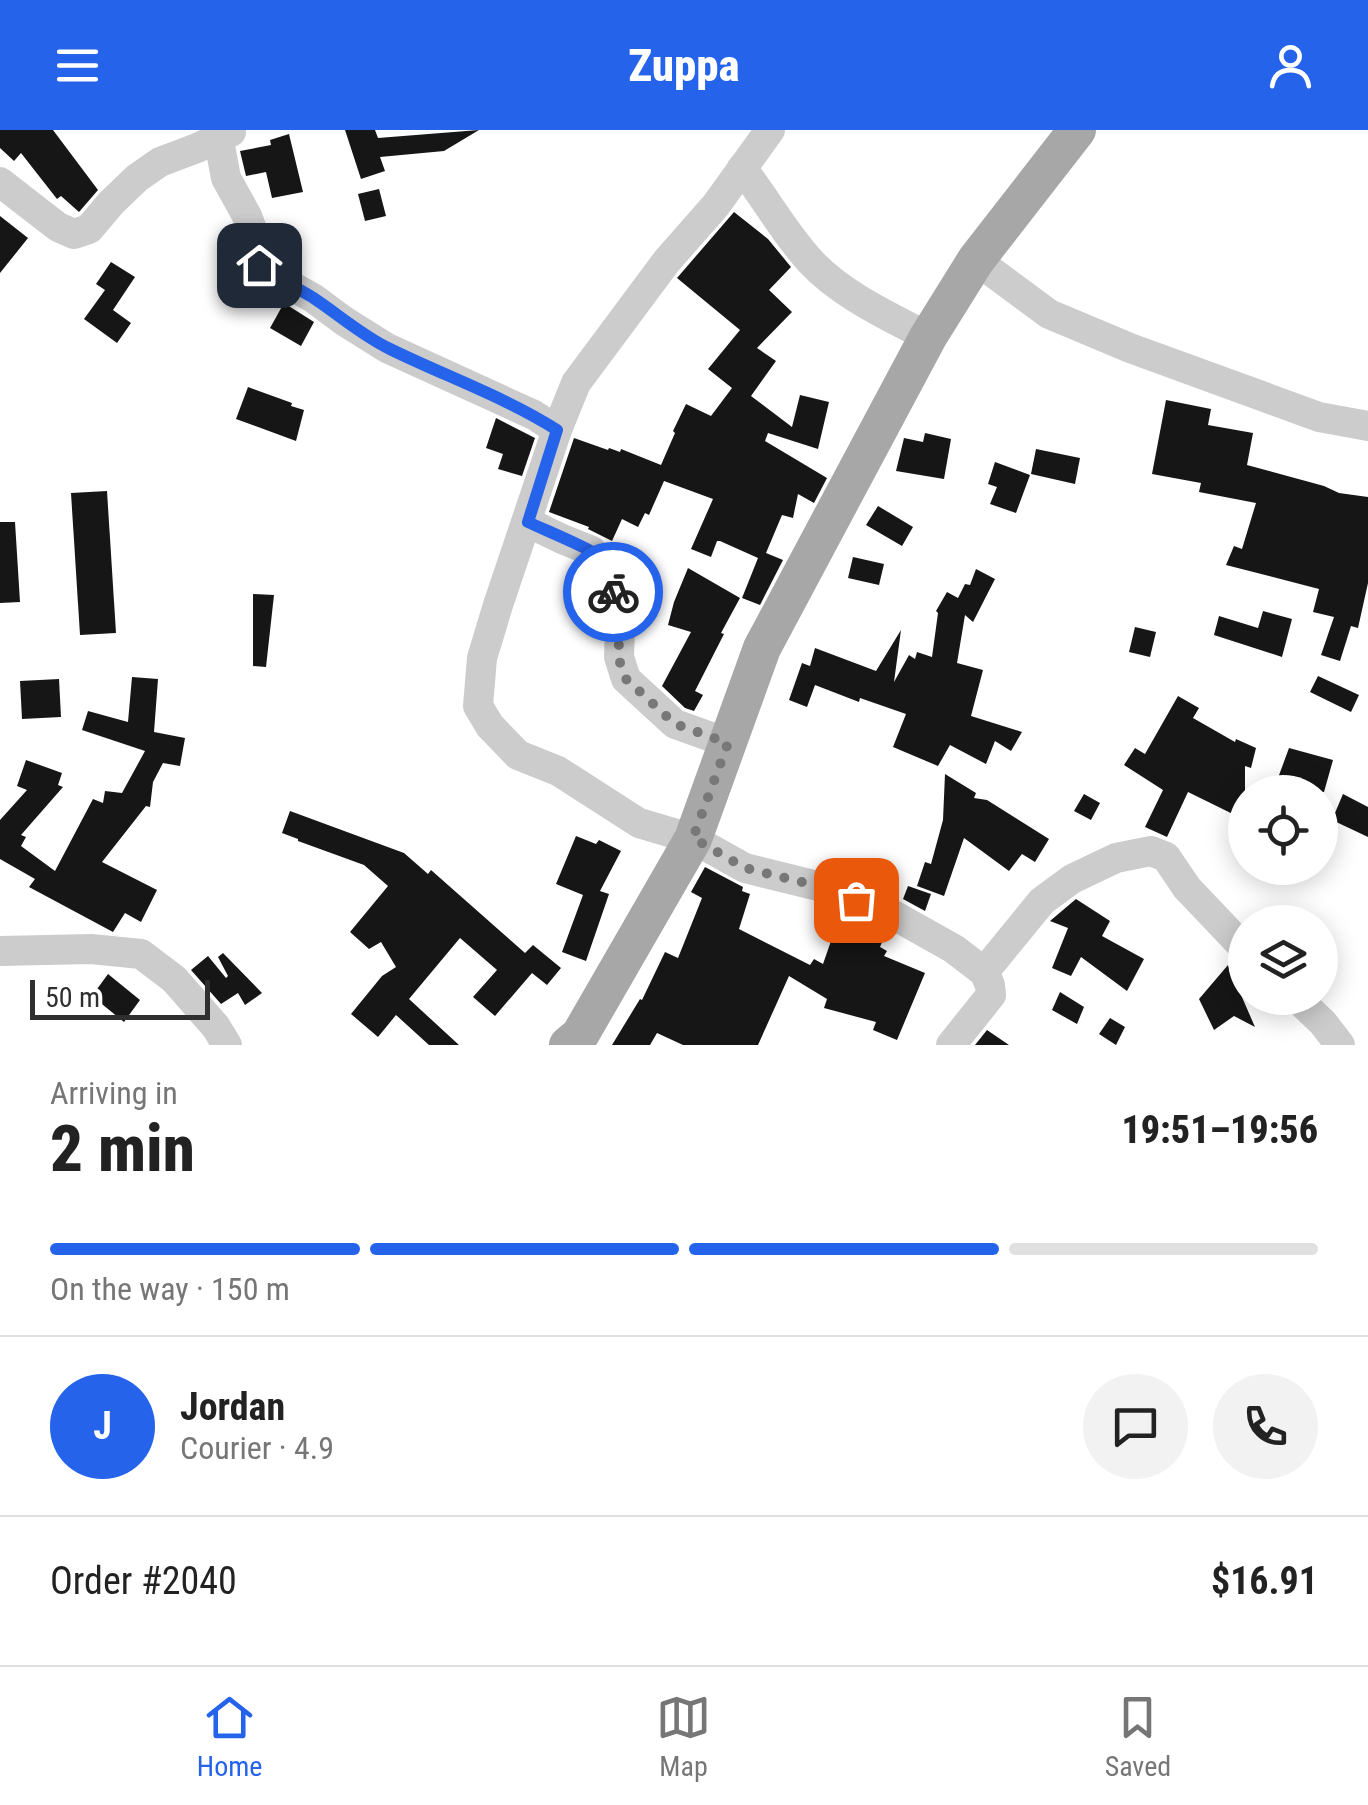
<!DOCTYPE html>
<html lang="en">
<head>
<meta charset="utf-8">
<style>
  :root { --surface:#fff; --page:#f2f2f2; --text:#222; --muted:#767676; --line:#e0e0e0; --accent:#2563eb }
  body { margin:0; font-family:"Roboto Condensed",sans-serif; background:var(--page); color:var(--text); height:100vh; display:flex; flex-direction:column; font-size:38px; white-space:nowrap }
  * { box-sizing:border-box; margin:0 }
  p { font-size:32px; color:var(--muted) }
  .icon { flex:none; width:55px; height:55px; fill:none; stroke:currentColor; stroke-width:2; stroke-linecap:round; stroke-linejoin:round }
  .map { position:relative; height:915px; overflow:hidden }
  .panel { display:flex; flex-direction:column; background:var(--surface); flex:1 }
  .panel>* { flex:none }
  .controls { position:absolute; left:1228px; top:645px; display:grid; gap:20px }
  .controls a { display:grid; place-items:center; width:110px; height:110px; border-radius:50%; background:var(--surface); box-shadow:0 5px 25px #0003; font-size:50px }
  .scale { position:absolute; left:30px; bottom:25px; width:180px; box-sizing:border-box; padding-left:10px; border:5px solid #2f2f2f; border-top:0; font-size:28px; line-height:35px; white-space:nowrap; color:#2f2f2f; -webkit-text-stroke:8px #fff; paint-order:stroke }
  .pin { position:absolute; display:grid; place-items:center; width:85px; height:85px; color:#fff; margin:-42px; border-radius:20px; box-shadow:0 5px 15px #0006 }
  .courier { position:absolute; display:grid; place-items:center; width:100px; height:100px; margin:-50px; border:8px solid #2563eb; border-radius:50%; background:#fff; color:#222; box-shadow:0 2px 12px #0007 }
  .head em { font-style:normal; font-weight:800 }
  .head div { display:flex; flex-direction:column-reverse }
  .head { display:flex; align-items:center; justify-content:space-between; height:170px; padding:0 50px }
  h1 { font-size:65px; font-weight:800; line-height:75px }
  .bar { display:grid; grid-template-columns:repeat(4,1fr); gap:15px 10px; align-content:center; height:120px; padding:0 50px }
  .bar i { height:12px; border-radius:8px; background:var(--line) }
  .bar .on { background:var(--accent) }
  .bar p { grid-column:span 4 }
  .line { display:flex; align-items:center; gap:25px; padding:0 50px; border-top:2px solid var(--line) }
  .line div { flex:1 }
  .round { display:grid; place-items:center; flex:none; width:105px; height:105px; border-radius:52px; background:var(--page) }
  header { display:flex; justify-content:space-between; align-items:center; height:130px; padding:0 50px; background:var(--accent); color:#fff; font-size:45px; font-weight:800 }
  .menu { display:flex; justify-content:space-around; align-items:center; height:140px; border-top:2px solid var(--line); background:var(--surface); font-size:28px; color:var(--muted) }
  .menu a { display:grid; justify-items:center; gap:5px }
  .menu .on { color:var(--accent) }
  .map>svg:first-child { display:block }
  .building { fill:#161616 }
  .lines { fill:none; stroke-linecap:round; stroke-linejoin:round }
  .minor { stroke:#ccc; stroke-width:30 }
  .major { stroke:#a7a7a7; stroke-width:38 }
  .done { stroke:#787878; stroke-width:10; stroke-dasharray:0 18 }
  .route { stroke:#2563eb; stroke-width:12 }
</style>
</head>
<body>
<header><svg class="icon" aria-label="menu" viewBox="0 0 24 24"><path d="M4 6h16M4 12h16M4 18h16"/></svg>Zuppa<svg class="icon" aria-label="person" viewBox="0 0 24 24"><circle cx="12" cy="8" r="4"/><path d="M4 21q1-7 8-7t8 7"/></svg></header>
<div class="map">
<svg width="1368" height="915" viewBox="0 0 1368 915">
  <rect width="100%" height="100%" fill="#fff"/>
  <g class="building">
    <polygon points="0,0 53,0 98,60 79,82 61,66 57,69 21,23 14,31 0,18"/>
    <polygon points="345,0 375,0 378,8 479,0 444,21 380,27 385,41 361,49"/>
    <polygon points="289,4 303,62 272,68 266,42 246,46 240,21 271,15 270,10"/>
    <polygon points="379,59 386,86 365,91 358,64"/>
    <polygon points="734,82 768,109 791,137 769,160 792,182 757,218 776,231 751,266 792,297 800,265 829,272 818,319 768,303 765,311 827,348 814,373 798,364 793,388 782,385 766,423 783,430 760,475 742,468 758,428 720,411 717,411 711,427 691,419 713,369 664,351 649,385 645,383 638,397 622,389 612,411 588,399 589,397 549,382 574,308 608,320 609,318 620,322 621,319 661,335 675,303 673,301 686,274 711,286 732,258 708,239 740,200 677,148"/>
    <polygon points="0,86 28,108 0,143"/>
    <polygon points="111,132 135,147 113,180 131,193 117,213 84,189 105,160 96,154"/>
    <polygon points="284,173 314,192 301,216 270,198"/>
    <polygon points="248,257 292,273 291,276 304,280 296,311 236,289"/>
    <polygon points="1166,270 1211,279 1208,295 1253,303 1247,335 1324,356 1339,363 1368,367 1368,453 1358,498 1351,496 1340,531 1321,525 1334,487 1313,482 1319,459 1226,435 1234,416 1242,419 1256,373 1199,362 1201,353 1152,344"/>
    <polygon points="496,288 535,308 522,346 498,339 503,324 486,318"/>
    <polygon points="925,303 951,309 944,349 896,341 904,308 923,312"/>
    <polygon points="1036,319 1080,328 1075,354 1031,344"/>
    <polygon points="995,332 1030,345 1016,383 990,374 997,357 988,354"/>
    <polygon points="107,361 116,503 80,505 71,363"/>
    <polygon points="878,376 913,397 902,416 866,395"/>
    <polygon points="0,392 15,392 20,472 0,473"/>
    <polygon points="853,427 884,434 879,455 848,448"/>
    <polygon points="688,438 740,468 721,503 724,504 695,561 703,565 694,581 685,578 662,556 691,502 668,495 674,472"/>
    <polygon points="976,439 995,449 973,492 965,485 957,533 983,540 971,586 1022,602 1011,621 995,611 986,634 950,615 938,636 893,617 906,584 860,568 859,572 815,555 807,577 789,570 802,533 810,536 815,518 876,541 901,500 894,552 909,525 915,529 917,522 932,527 938,483 936,481 947,462 958,468 965,454 970,455"/>
    <polygon points="253,464 274,465 266,537 253,536"/>
    <polygon points="1263,481 1292,489 1282,527 1214,505 1219,486 1258,498"/>
    <polygon points="1135,497 1156,502 1150,527 1129,522"/>
    <polygon points="1318,546 1359,565 1351,582 1310,562"/>
    <polygon points="132,547 158,549 154,602 185,608 180,636 163,633 153,652 150,677 146,676 102,732 157,760 141,792 125,783 113,802 29,757 35,749 0,729 0,690 27,660 17,656 26,630 62,643 58,655 63,657 21,705 26,707 21,716 55,741 93,669 103,673 105,661 122,663 145,621 82,600 88,581 128,592"/>
    <polygon points="59,549 61,587 22,589 20,551"/>
    <polygon points="1178,566 1199,578 1193,588 1235,612 1236,609 1256,618 1251,638 1245,636 1245,690 1188,662 1167,707 1145,697 1163,660 1124,635 1135,618 1145,624"/>
    <polygon points="1289,618 1333,630 1324,662 1289,662 1292,654 1278,648"/>
    <polygon points="945,644 976,663 974,668 987,670 1049,709 1035,732 1022,724 1009,741 964,708 944,766 917,756 925,732 931,734 943,690"/>
    <polygon points="1084,664 1100,673 1091,690 1074,681"/>
    <polygon points="1343,664 1368,677 1368,707 1332,690"/>
    <polygon points="290,681 404,723 428,744 431,740 525,823 533,815 561,838 547,855 532,843 495,886 473,867 497,840 460,808 409,869 459,915 429,915 396,885 378,907 351,884 382,846 396,837 381,812 369,819 350,802 388,756 364,735 298,711 298,709 282,703"/>
    <polygon points="576,706 596,714 599,710 621,721 600,761 609,764 586,831 562,822 583,765 556,754"/>
    <polygon points="705,737 743,757 742,761 750,764 739,799 810,835 814,829 823,834 838,791 865,801 867,794 886,802 880,817 887,821 884,826 925,843 897,910 873,900 876,892 824,878 827,869 789,846 758,915 683,915 657,903 650,915 612,915 640,869 642,870 665,822 678,828 702,768 691,762"/>
    <polygon points="908,756 931,764 925,781 903,769"/>
    <polygon points="1076,769 1110,791 1102,806 1144,829 1127,861 1081,827 1071,846 1052,838 1068,798 1050,791"/>
    <polygon points="223,823 262,863 245,875 238,863 221,874 191,840 208,826 226,848 228,846 218,827"/>
    <polygon points="1228,835 1255,897 1234,886 1214,900 1199,869"/>
    <polygon points="108,844 140,870 124,892 92,866"/>
    <polygon points="1060,862 1084,877 1077,894 1052,880"/>
    <polygon points="1110,888 1125,897 1116,915 1099,904"/>
    <polygon points="987,900 1009,915 975,915"/>
  </g>
  <g class="lines">
    <g class="minor">
      <polyline points="217,0 226,48 247,86 255,108 253,125 259,135 277,148 313,168 344,191 387,218 534,285 557,300"/>
      <polyline points="770,0 716,75 666,132 576,253 557,300 498,475 482,528 478,576 490,596 518,625 558,641 639,693 693,709 745,738 822,757 890,783 954,819 984,842 990,855 991,865 951,915"/>
      <path d="M742 38C766 69 784 103 811 132 842 165 888 186 928 207"/>
      <polyline points="0,52 58,97 74,104 89,99 111,73 137,48 160,32 197,18 231,2"/>
      <polyline points="976,130 1049,184 1130,218 1319,287 1368,296"/>
      <polyline points="527,392 562,409 592,421 603,438 617,472 620,498 619,527 626,549 675,594 728,613"/>
      <polyline points="0,821 91,819 141,824 174,849 216,897 227,915"/>
      <polyline points="984,842 1042,771 1072,749 1116,728 1151,721 1166,727 1187,758 1245,819"/>
      <polyline points="1297,868 1323,893 1340,915"/>
    </g>
    <polyline class="major" points="568,915 580,905 693,709 762,518 928,207 976,130 1077,0"/>
  </g>
  <g class="lines">
    <polyline class="done" points="613,462 617,472 620,498 618,527 626,549 675,594 728,613 693,708 745,738 822,757 856,770"/>
    <path class="route" d="M259 135C276 148 294 156 312 167 338 184 361 205 390 219 445 246 505 267 557 300L528 392C540 398 589 418 595 424 604 435 608 449 613 462"/>
  </g>
</svg>
<div class="controls">
<a><svg class="icon" aria-label="locate" viewBox="0 0 24 24"><circle cx="12" cy="12" r="6"/><path d="M12 2v4M12 18v4M2 12h4M18 12h4"/></svg></a>
<a><svg class="icon" aria-label="layers" viewBox="0 0 24 24"><path d="M12 4l9 5-9 5-9-5zM3 14l9 5 9-5"/></svg></a>
</div>
<div class="scale">50 m</div>
<div class="pin" style="left:856px;top:770px;background:#ea580c"><svg class="icon" aria-label="bag" viewBox="0 0 24 24"><path d="M5 8h14l-1 12H6zM9 8a3 3 0 0 1 6 0"/></svg></div>
<div class="pin" style="left:259px;top:135px;background:#1f2937"><svg class="icon" aria-label="home" viewBox="0 0 24 24"><path d="M3 11l9-7 9 7M6 9v11h12V9"/></svg></div>
<div class="courier" style="left:613px;top:462px"><svg class="icon" aria-label="bike" viewBox="0 0 24 24"><circle cx="6" cy="16" r="4"/><circle cx="18" cy="16" r="4"/><path d="M6 16l4-8h5l3 8M10 8l3 8H6M13 5h3"/></svg></div>
</div>
<section class="panel">
<div class="head"><div><h1>2 min</h1><p>Arriving in</p></div><em>19:51–19:56</em></div>
<div class="bar"><i class="on"></i><i class="on"></i><i class="on"></i><i></i><p>On the way · 150 m</p></div>
<div class="line" style="height:180px"><b class="round" style="background:var(--accent);color:#fff">J</b><div><b>Jordan</b><p>Courier · 4.9</p></div><a class="round"><svg class="icon" aria-label="chat" viewBox="0 0 24 24"><path d="M4 5h16v11H9l-5 4z"/></svg></a><a class="round"><svg class="icon" aria-label="phone" viewBox="0 0 24 24"><path d="M5 4h4l2 5-3 2q2 4 5 5l2-3 5 2v4C11 20 4 13 5 4z"/></svg></a></div>
<div class="line" style="height:130px"><div>Order #2040</div><b>$16.91</b></div>
</section>
<nav class="menu">
<a class="on"><svg class="icon" aria-label="home" viewBox="0 0 24 24"><path d="M3 11l9-7 9 7M6 9v11h12V9"/></svg>Home</a>
<a><svg class="icon" aria-label="map" viewBox="0 0 24 24"><path d="M3 6l6-2 6 2 6-2v14l-6 2-6-2-6 2zM9 4v14M15 6v14"/></svg>Map</a>
<a><svg class="icon" aria-label="saved" viewBox="0 0 24 24"><path d="M7 4h10v16l-5-4-5 4z"/></svg>Saved</a>
</nav>
</body>
</html>
